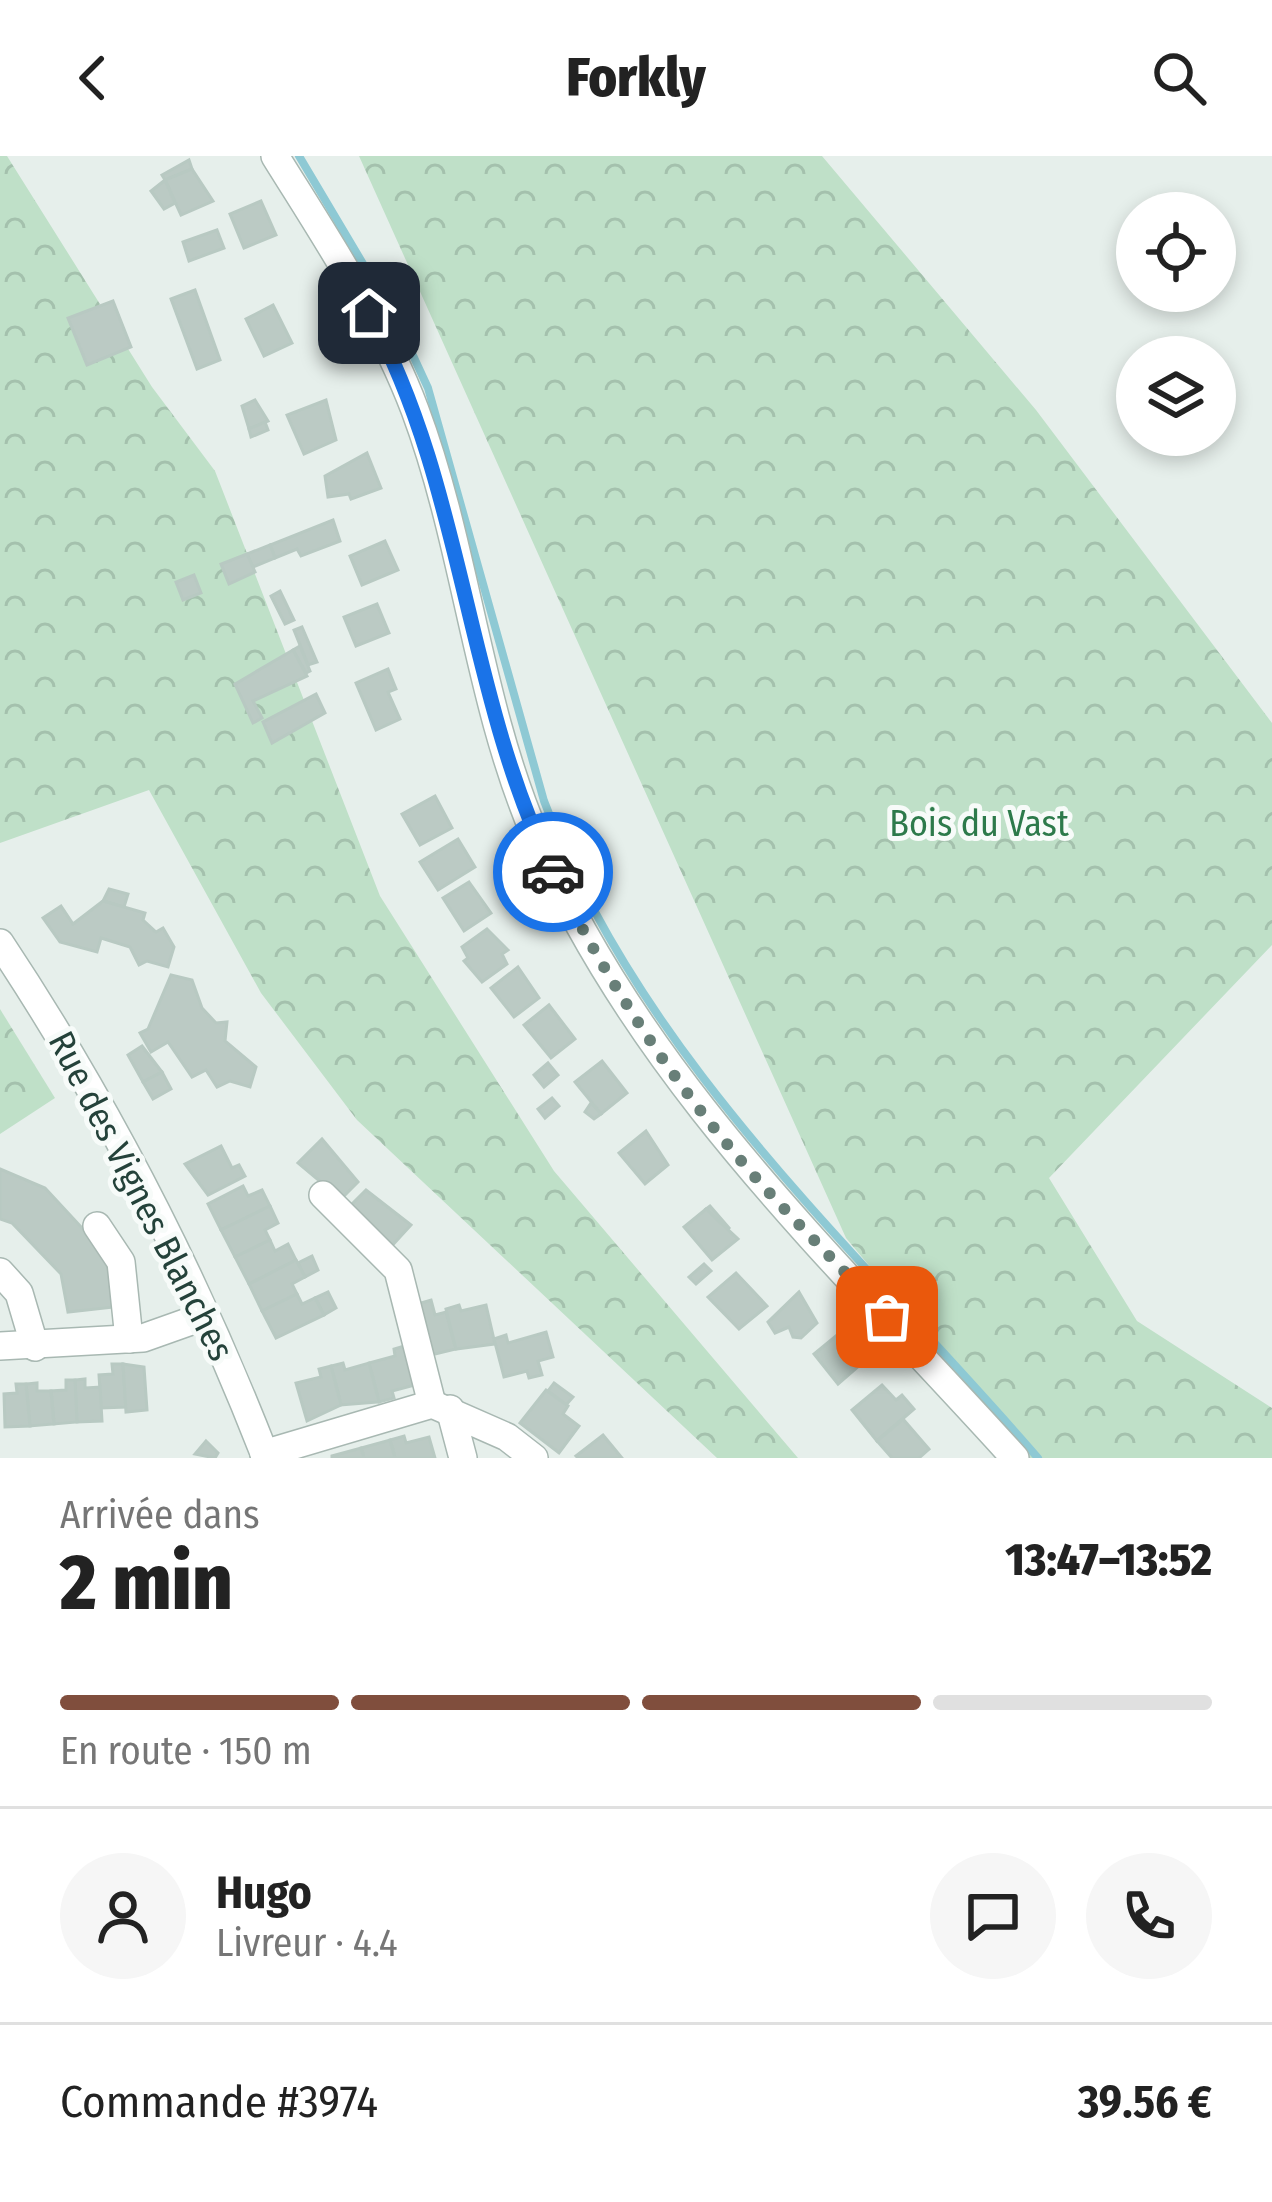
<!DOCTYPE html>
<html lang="fr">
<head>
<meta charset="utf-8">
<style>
  :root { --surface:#fff; --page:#f6f6f6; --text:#222; --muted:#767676; --line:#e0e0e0; --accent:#804e3d }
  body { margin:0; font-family:"Fira Sans Condensed",sans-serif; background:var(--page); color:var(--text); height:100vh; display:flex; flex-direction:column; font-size:45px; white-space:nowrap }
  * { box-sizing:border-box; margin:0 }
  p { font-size:39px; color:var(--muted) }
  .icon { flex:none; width:66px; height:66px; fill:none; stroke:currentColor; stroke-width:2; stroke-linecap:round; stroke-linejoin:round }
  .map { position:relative; height:1302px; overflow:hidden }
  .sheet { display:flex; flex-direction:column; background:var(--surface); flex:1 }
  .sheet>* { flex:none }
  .controls { position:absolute; left:1116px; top:36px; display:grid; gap:24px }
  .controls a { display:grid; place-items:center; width:120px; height:120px; border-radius:50%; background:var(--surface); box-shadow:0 6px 18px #0003; font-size:60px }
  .pin { position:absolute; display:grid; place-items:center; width:102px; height:102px; color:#fff; margin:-51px; border-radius:24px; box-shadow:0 6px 18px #0006 }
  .courier { position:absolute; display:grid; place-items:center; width:120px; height:120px; margin:-60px; border:9px solid #1a73e8; border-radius:50%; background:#fff; color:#222; box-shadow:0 3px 15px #0007 }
  .headline em { font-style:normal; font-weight:800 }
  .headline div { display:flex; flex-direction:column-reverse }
  .headline { display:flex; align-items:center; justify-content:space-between; height:204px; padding:0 60px }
  h1 { font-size:78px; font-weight:800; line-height:90px }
  .bar { display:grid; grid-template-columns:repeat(4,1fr); gap:18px 12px; align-content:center; height:144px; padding:0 60px }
  .bar i { height:15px; border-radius:9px; background:var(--line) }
  .bar .selected { background:var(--accent) }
  .bar p { grid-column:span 4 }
  .line { display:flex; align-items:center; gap:30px; padding:0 60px; border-top:3px solid var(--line) }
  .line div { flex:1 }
  .round { display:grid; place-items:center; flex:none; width:126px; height:126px; border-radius:63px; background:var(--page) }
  header { display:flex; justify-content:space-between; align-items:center; height:156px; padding:0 60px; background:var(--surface); font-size:54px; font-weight:800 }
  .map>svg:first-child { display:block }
  .forest { fill:url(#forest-crowns) }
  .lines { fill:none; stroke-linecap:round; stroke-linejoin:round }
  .stream { stroke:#8ec9d4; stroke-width:8 }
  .building { fill:#bbcac4; stroke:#b8c9c2; stroke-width:3 }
  .minor-casing { stroke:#a8b8b2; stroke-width:30 }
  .minor { stroke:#fff; stroke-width:27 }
  .done { stroke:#687f78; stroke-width:12; stroke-dasharray:0 21.6 }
  .route { stroke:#1a73e8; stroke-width:15 }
  .labels { text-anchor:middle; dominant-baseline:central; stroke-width:10; stroke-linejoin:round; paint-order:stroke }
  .park-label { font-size:36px; fill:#2d7a4b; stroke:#f7fbf9 }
  .street-label { font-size:36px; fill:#24423a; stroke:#f7fbf9 }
</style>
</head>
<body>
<header><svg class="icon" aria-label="back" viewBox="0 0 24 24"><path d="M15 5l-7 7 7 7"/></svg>Forkly<svg class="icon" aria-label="search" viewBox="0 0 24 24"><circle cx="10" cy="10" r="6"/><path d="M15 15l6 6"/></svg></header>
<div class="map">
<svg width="1272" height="1302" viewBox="0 0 1272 1302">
  <defs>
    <pattern id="forest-crowns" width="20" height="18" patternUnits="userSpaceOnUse" patternTransform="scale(3)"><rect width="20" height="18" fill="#bfe0c8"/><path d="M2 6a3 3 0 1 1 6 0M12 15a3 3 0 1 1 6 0" fill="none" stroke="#a4c1ad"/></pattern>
  </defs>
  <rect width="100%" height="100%" fill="#e6efeb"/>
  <g class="forest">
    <polygon points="0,0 7,0 152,231 215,315 380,740 554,1015 798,1302 717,1302 357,964 261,837 149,634 0,687"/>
    <polygon points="359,0 822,0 1036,254 1272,567 1272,789 1049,1022 1137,1165 1272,1252 1272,1302 1030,1302 846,1082"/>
    <polygon points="0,853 55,942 0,978"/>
  </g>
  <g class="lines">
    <path class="stream" d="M299 0 397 165 428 232 544 645C642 905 860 1096 1038 1302"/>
  </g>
  <g class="building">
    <polygon points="189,4 192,13 165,24 162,19"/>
    <polygon points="192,13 213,45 181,59 165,24"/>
    <polygon points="165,24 175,47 164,53 151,35"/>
    <polygon points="261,45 276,79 244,92 230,58"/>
    <polygon points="217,74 224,92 189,105 183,86"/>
    <polygon points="195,134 220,204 197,213 171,143"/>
    <polygon points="113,145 131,191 87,209 68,162"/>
    <polygon points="273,149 292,187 264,200 246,163"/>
    <polygon points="255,244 268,265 249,273 242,250"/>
    <polygon points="326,244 336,284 304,298 287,259"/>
    <polygon points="265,266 268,274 251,281 249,273"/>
    <polygon points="367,297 381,332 351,343 349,338 328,341 325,320"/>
    <polygon points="333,364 340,385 301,400 297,393 275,402 270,389"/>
    <polygon points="385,385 398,414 362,429 350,400"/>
    <polygon points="270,389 275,402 253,411 247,398"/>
    <polygon points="247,398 255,416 229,428 221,408"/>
    <polygon points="194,419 201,437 183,444 176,426"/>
    <polygon points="280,435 294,464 285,468 271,440"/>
    <polygon points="377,448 389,477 356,490 344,461"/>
    <polygon points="302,471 317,506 308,509 294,474"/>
    <polygon points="300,490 310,515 306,517 293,494"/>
    <polygon points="293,494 307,520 253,545 262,562 253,567 235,528"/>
    <polygon points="388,513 396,533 388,536 400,563 376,574 356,527"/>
    <polygon points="316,538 325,557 272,587 263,566"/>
    <polygon points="435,640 452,672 420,689 402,658"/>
    <polygon points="458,683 475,711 438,734 420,706"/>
    <polygon points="469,726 491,757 464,775 443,742"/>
    <polygon points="109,733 128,738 124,751 103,745"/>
    <polygon points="103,745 145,757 143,764 156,776 163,772 174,791 168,811 147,805 139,809 130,791 101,782 97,796 60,786 43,762 61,750 73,768"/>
    <polygon points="487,773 508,794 502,798 507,808 482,826 464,805 468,802 462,791"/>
    <polygon points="518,811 539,842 514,861 491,832"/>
    <polygon points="171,819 192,824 202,852 216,867 227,866 225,885 256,911 250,931 230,925 217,931 206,914 192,921 168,886 151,896 140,877 148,873"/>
    <polygon points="549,849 575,883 551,902 524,869"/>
    <polygon points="142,890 162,916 143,926 128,899"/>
    <polygon points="602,905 627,937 601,958 575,926"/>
    <polygon points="548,907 558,919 544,931 534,919"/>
    <polygon points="162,916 171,933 153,943 143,926"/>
    <polygon points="552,942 559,950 545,962 538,953"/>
    <polygon points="591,947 601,958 594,963 585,956"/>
    <polygon points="646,975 668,1009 645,1028 619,997"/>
    <polygon points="322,983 358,1026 341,1043 298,1007"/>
    <polygon points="221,990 232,1012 239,1009 245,1020 208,1039 185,1008"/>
    <polygon points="0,1013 45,1032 96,1087 110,1116 114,1151 68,1156 61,1118 12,1067 0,1063"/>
    <polygon points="243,1030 248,1040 262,1034 270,1050 221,1074 208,1048"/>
    <polygon points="366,1034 411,1069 388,1094 349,1051"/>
    <polygon points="270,1050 278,1067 265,1074 270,1084 235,1101 221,1074"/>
    <polygon points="710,1050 729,1072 726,1075 706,1053"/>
    <polygon points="706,1053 738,1083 712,1104 684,1071"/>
    <polygon points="270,1084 275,1095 288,1088 296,1104 249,1128 235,1101"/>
    <polygon points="312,1100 318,1114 305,1121 298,1107"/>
    <polygon points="296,1104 305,1121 292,1128 297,1138 262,1155 249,1128"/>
    <polygon points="704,1108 711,1115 696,1128 689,1121"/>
    <polygon points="736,1117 767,1150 739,1173 708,1141"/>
    <polygon points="328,1136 336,1152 324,1159 315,1142"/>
    <polygon points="799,1136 817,1167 801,1182 793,1181 789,1171 775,1177 768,1166"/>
    <polygon points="297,1138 302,1148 315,1142 324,1159 276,1182 262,1155"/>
    <polygon points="431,1144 435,1159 446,1156 456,1193 427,1200 414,1149"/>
    <polygon points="459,1149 461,1155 486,1149 495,1188 456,1193 446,1153"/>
    <polygon points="546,1176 553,1201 538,1205 542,1219 529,1222 527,1215 504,1221 494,1183 506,1179 508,1187"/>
    <polygon points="837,1179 861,1208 838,1228 814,1198"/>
    <polygon points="404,1190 415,1229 392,1235 394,1242 379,1246 369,1207 395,1200 394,1193"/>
    <polygon points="343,1207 345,1214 369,1207 379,1246 341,1249 331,1210"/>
    <polygon points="112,1208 123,1208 126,1251 101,1252 99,1219 113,1218"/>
    <polygon points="123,1208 144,1211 147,1254 126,1256"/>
    <polygon points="331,1210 341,1249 307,1265 296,1227 321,1221 319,1213"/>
    <polygon points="85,1223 85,1232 100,1231 102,1265 77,1266 75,1224"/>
    <polygon points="66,1224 75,1224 77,1266 54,1268 51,1235 66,1234"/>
    <polygon points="37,1227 37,1235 51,1235 54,1268 30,1270 26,1228"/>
    <polygon points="554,1227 573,1241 566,1249 548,1235"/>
    <polygon points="16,1228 26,1228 30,1270 5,1271 4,1238 17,1237"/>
    <polygon points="882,1229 896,1244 902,1239 914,1253 877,1285 852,1254"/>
    <polygon points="546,1234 568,1250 563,1258 579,1270 559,1297 520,1267"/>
    <polygon points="903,1263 929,1293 919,1302 892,1302 877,1285"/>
    <polygon points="603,1279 622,1302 578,1302 576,1300"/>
    <polygon points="404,1280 406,1287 429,1281 435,1302 395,1302 390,1284"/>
    <polygon points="390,1284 395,1302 364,1302 361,1292"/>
    <polygon points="206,1285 218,1297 215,1302 195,1298"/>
    <polygon points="361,1292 364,1302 332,1302 332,1300"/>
  </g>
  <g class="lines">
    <defs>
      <g id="minor">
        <path d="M275 0C326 82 381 164 415 254 467 393 477 545 536 681 642 926 839 1107 1015 1302"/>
        <path d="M0 787C107 948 196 1122 266 1302"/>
        <polyline points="323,1039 398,1114 432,1248"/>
        <polyline points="97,1070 121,1106 129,1183"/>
        <polyline points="0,1116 19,1137 35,1191"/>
        <polyline points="0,1190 143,1182 205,1160"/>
        <polyline points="450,1253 463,1302"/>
        <polyline points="264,1298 432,1248 507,1281 534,1302"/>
      </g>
    </defs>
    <use href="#minor" class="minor-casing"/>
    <use href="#minor" class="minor"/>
  </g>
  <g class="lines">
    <path class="done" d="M553 716C604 819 663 912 737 1000 784 1056 838 1107 887 1161"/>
    <path class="route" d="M369 157C465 332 465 538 553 716"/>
  </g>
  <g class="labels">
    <g class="park-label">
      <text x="979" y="668">Bois du Vast</text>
    </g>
    <g class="street-label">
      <text transform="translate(141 1040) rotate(63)">Rue des Vignes Blanches</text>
    </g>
  </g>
</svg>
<div class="controls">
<a><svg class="icon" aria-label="locate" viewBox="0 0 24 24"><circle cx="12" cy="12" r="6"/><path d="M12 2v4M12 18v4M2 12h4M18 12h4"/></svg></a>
<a><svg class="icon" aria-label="layers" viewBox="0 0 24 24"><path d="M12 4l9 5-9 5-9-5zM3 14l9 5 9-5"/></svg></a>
</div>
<div class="pin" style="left:887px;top:1161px;background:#ea580c"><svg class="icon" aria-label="bag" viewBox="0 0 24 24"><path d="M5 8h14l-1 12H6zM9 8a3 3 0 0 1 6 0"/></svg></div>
<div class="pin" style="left:369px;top:157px;background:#1f2937"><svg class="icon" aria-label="home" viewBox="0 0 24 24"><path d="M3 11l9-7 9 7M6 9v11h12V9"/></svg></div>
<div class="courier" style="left:553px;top:716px"><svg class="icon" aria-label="car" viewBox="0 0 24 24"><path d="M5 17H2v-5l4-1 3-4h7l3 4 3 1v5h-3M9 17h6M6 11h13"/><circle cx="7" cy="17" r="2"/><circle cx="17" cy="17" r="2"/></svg></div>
</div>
<section class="sheet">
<div class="headline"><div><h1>2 min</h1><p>Arrivée dans</p></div><em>13:47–13:52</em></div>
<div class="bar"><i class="selected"></i><i class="selected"></i><i class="selected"></i><i></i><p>En route · 150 m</p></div>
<div class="line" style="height:216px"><a class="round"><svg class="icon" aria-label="person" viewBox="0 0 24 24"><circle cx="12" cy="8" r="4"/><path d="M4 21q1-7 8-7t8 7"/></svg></a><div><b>Hugo</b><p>Livreur · 4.4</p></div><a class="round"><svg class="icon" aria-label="chat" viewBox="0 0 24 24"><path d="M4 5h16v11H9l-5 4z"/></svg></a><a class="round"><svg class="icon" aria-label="phone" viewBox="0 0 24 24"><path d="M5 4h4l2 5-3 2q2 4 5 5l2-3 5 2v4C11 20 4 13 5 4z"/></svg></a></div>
<div class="line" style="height:156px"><div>Commande #3974</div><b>39.56 €</b></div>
</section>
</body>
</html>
